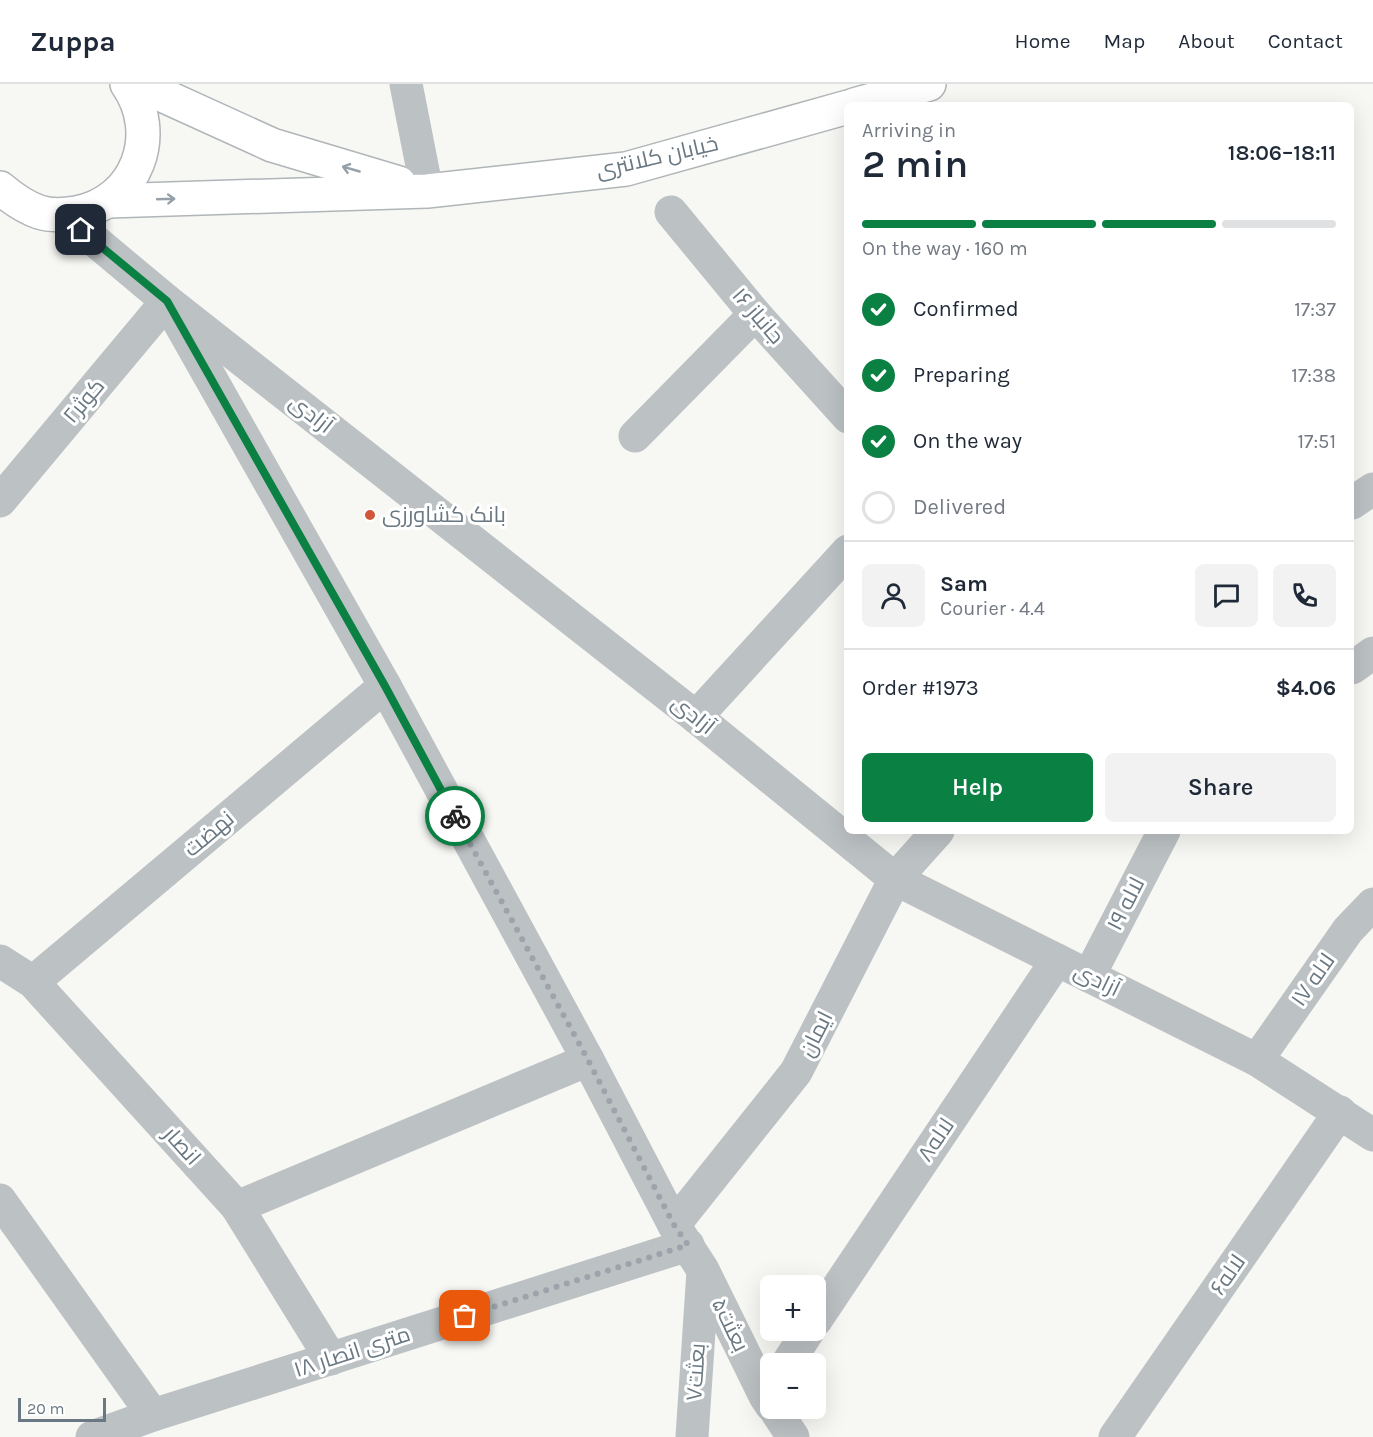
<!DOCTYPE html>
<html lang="en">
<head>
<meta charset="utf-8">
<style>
  :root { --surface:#fff; --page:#f2f2f3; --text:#1f2937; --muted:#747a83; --line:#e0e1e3; --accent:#0b8043 }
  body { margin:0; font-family:Karla,Cairo,sans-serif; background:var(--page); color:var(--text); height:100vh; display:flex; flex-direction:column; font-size:22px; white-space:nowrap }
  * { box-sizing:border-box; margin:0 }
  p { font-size:20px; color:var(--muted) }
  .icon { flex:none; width:33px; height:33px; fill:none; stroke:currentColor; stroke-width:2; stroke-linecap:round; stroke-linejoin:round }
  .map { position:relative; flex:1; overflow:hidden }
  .drawer { position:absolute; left:844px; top:18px; width:510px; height:732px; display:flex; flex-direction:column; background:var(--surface); border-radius:9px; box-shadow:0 6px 24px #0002 }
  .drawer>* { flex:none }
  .buttons { position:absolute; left:760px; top:1191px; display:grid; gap:12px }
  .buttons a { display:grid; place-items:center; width:66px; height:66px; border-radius:9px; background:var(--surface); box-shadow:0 6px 24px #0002; font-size:30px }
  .scale { position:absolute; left:18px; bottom:15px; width:88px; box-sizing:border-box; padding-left:6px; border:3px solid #697882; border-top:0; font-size:16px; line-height:21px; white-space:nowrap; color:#697882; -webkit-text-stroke:4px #fff; paint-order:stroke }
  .pin { position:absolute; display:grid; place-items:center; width:51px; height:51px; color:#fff; margin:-26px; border-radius:12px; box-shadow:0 3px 9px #0006 }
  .courier { position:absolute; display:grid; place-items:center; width:60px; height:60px; margin:-30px; border:4px solid #0b8043; border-radius:50%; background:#fff; color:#222; box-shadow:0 2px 8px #0007 }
  .summary em { font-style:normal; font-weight:600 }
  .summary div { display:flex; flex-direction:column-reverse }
  .summary { display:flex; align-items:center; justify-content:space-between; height:102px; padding:0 18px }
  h1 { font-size:39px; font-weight:600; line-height:45px }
  .bar { display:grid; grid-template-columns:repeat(4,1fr); gap:9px 6px; align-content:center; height:72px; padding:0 18px }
  .bar i { height:8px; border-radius:4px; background:var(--line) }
  .bar .current { background:var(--accent) }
  .bar p { grid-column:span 4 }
  .line { display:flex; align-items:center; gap:15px; padding:0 18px; border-top:2px solid var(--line) }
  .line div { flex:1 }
  .round { display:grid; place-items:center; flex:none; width:63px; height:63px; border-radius:9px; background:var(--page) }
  ol { padding:0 18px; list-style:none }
  li { display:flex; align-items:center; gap:18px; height:66px }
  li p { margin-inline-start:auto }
  li .icon { padding:6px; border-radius:50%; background:var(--accent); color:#fff; stroke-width:4 }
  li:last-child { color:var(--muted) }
  li i { width:33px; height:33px; border:3px solid var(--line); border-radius:50% }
  .action { display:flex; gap:12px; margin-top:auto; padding:12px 18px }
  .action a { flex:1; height:69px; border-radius:9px; background:var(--accent); color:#fff; font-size:24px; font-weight:600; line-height:69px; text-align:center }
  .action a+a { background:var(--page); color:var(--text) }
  header { display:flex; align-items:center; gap:36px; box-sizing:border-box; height:84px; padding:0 30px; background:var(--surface); border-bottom:2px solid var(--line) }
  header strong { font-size:28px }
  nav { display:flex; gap:33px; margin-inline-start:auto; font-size:21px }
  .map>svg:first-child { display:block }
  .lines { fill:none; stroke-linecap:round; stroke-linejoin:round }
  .major-casing { stroke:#b0b5b8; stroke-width:36 }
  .minor { stroke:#bcc1c4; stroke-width:33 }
  .major { stroke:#fff; stroke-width:33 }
  .oneway { stroke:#96a0a8 }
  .done { stroke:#9ba4aa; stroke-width:6; stroke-dasharray:0 10.8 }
  .route { stroke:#0b8043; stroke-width:8 }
  .poi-dot { fill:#d25639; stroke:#fff; stroke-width:2 }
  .labels { text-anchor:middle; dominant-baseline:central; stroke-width:6; stroke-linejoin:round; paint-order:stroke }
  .street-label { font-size:22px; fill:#697882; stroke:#fff }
  .poi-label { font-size:22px; fill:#697882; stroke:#fff; text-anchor:start }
</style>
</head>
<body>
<header>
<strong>Zuppa</strong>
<nav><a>Home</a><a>Map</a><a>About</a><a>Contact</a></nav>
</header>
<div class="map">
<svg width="1373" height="1353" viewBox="0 0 1373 1353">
  <rect width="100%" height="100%" fill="#f7f7f4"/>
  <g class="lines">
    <defs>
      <g id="major">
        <polyline points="138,0 272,61 399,99"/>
        <polyline points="854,21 929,0"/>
        <path d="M0 104C12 114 24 123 39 128 51 132 64 131 76 129 137 118 162 50 127 0"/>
        <polyline points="108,117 427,107 626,85 848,23"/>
      </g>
    </defs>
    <use href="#major" class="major-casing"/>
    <g class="minor">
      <polyline points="406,0 427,107"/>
      <polyline points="671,128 755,230 848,333"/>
      <polyline points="64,131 167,217 696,633 895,795 1257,976 1373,1051"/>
      <polyline points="635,352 755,230"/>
      <polyline points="0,417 167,217 385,602 588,976 674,1141 703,1186 765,1312 771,1321"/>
      <polyline points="1352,419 1373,405"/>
      <polyline points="1352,584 1373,569"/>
      <polyline points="696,633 848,467"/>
      <polyline points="0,877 33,898 237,1123 331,1275"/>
      <polyline points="1089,892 1164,747"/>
      <polyline points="33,898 385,602"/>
      <polyline points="1257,976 1348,846 1373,820"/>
      <polyline points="0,1116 153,1331"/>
      <polyline points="237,1123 588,976"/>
      <polyline points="674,1141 796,988 895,795 938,747"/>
      <polyline points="816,1236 1057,876"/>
      <polyline points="787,1280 809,1246"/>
      <polyline points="774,1324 793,1353"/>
      <polyline points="92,1353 153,1331 688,1161"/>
      <polyline points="692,1353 703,1187"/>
      <polyline points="1115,1353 1340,1028"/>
    </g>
    <use href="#major" class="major"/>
  </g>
  <defs><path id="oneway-shaft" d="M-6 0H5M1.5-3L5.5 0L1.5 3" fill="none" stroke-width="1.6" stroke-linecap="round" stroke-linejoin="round" transform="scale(1.5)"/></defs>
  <g class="oneway">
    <use href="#oneway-shaft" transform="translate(351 85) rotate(-164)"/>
    <use href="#oneway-shaft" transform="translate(166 115) rotate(-2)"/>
  </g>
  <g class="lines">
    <polyline class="done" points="455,732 588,976 674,1141 688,1161 465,1232"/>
    <polyline class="route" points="81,146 167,217 385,602 455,732"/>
  </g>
  <circle class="poi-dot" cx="370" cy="431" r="6"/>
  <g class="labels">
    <g class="street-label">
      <text transform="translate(657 73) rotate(-13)">خیابان کلانتری</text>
      <text transform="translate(758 232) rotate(49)">جانباز ۱۶</text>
      <text transform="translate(84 317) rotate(-50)">کوثر۲</text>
      <text transform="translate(311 330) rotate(38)">آزادی</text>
      <text transform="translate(693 631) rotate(39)">آزادی</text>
      <text transform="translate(209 750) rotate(-40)">نهضت</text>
      <text transform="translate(1126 820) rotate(-63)">لاله ۱۹</text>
      <text transform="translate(1097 896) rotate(26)">آزادی</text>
      <text transform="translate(1313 896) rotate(-55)">لاله ۱۷</text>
      <text transform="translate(816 950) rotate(-63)">ایمان</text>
      <text transform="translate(936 1056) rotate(-56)">لاله۸</text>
      <text transform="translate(182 1062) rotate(48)">انصار</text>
      <text transform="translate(1228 1191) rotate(-55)">لاله۶</text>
      <text transform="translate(730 1241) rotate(64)">بعثت۵</text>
      <text transform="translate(352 1268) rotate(-18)">۱۸ متری انصار</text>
      <text transform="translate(696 1288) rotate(-86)">بعثت۷</text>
    </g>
    <g class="poi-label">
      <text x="382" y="431">بانک کشاورزی</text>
    </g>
  </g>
</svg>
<div class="buttons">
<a>+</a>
<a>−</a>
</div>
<div class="scale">20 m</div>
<div class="pin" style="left:465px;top:1232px;background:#ea580c"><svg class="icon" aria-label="bag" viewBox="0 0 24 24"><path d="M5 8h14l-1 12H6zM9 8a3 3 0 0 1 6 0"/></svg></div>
<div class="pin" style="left:81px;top:146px;background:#1f2937"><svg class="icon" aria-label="home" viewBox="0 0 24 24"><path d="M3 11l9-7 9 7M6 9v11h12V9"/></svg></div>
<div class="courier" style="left:455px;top:732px"><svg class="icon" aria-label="bike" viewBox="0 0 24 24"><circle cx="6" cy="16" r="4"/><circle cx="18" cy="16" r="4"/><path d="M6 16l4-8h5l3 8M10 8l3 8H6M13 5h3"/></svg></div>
<section class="drawer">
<div class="summary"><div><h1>2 min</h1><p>Arriving in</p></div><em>18:06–18:11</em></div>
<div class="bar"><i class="current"></i><i class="current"></i><i class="current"></i><i></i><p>On the way · 160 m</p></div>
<ol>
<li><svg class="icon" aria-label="check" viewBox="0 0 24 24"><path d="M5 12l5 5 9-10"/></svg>Confirmed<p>17:37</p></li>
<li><svg class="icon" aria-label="check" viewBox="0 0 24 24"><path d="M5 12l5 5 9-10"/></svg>Preparing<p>17:38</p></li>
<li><svg class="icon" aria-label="check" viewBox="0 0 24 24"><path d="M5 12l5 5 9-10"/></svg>On the way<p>17:51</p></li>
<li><i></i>Delivered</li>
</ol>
<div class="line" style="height:108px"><a class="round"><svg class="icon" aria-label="person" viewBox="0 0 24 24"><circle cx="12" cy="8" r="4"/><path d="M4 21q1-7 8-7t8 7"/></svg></a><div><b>Sam</b><p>Courier · 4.4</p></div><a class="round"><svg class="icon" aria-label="chat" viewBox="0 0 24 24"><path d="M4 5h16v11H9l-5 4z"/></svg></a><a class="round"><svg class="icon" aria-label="phone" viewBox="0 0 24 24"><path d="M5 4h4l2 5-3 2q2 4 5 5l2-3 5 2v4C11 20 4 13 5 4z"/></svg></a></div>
<div class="line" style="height:78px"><div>Order #1973</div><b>$4.06</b></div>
<div class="action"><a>Help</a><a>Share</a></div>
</section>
</div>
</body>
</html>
